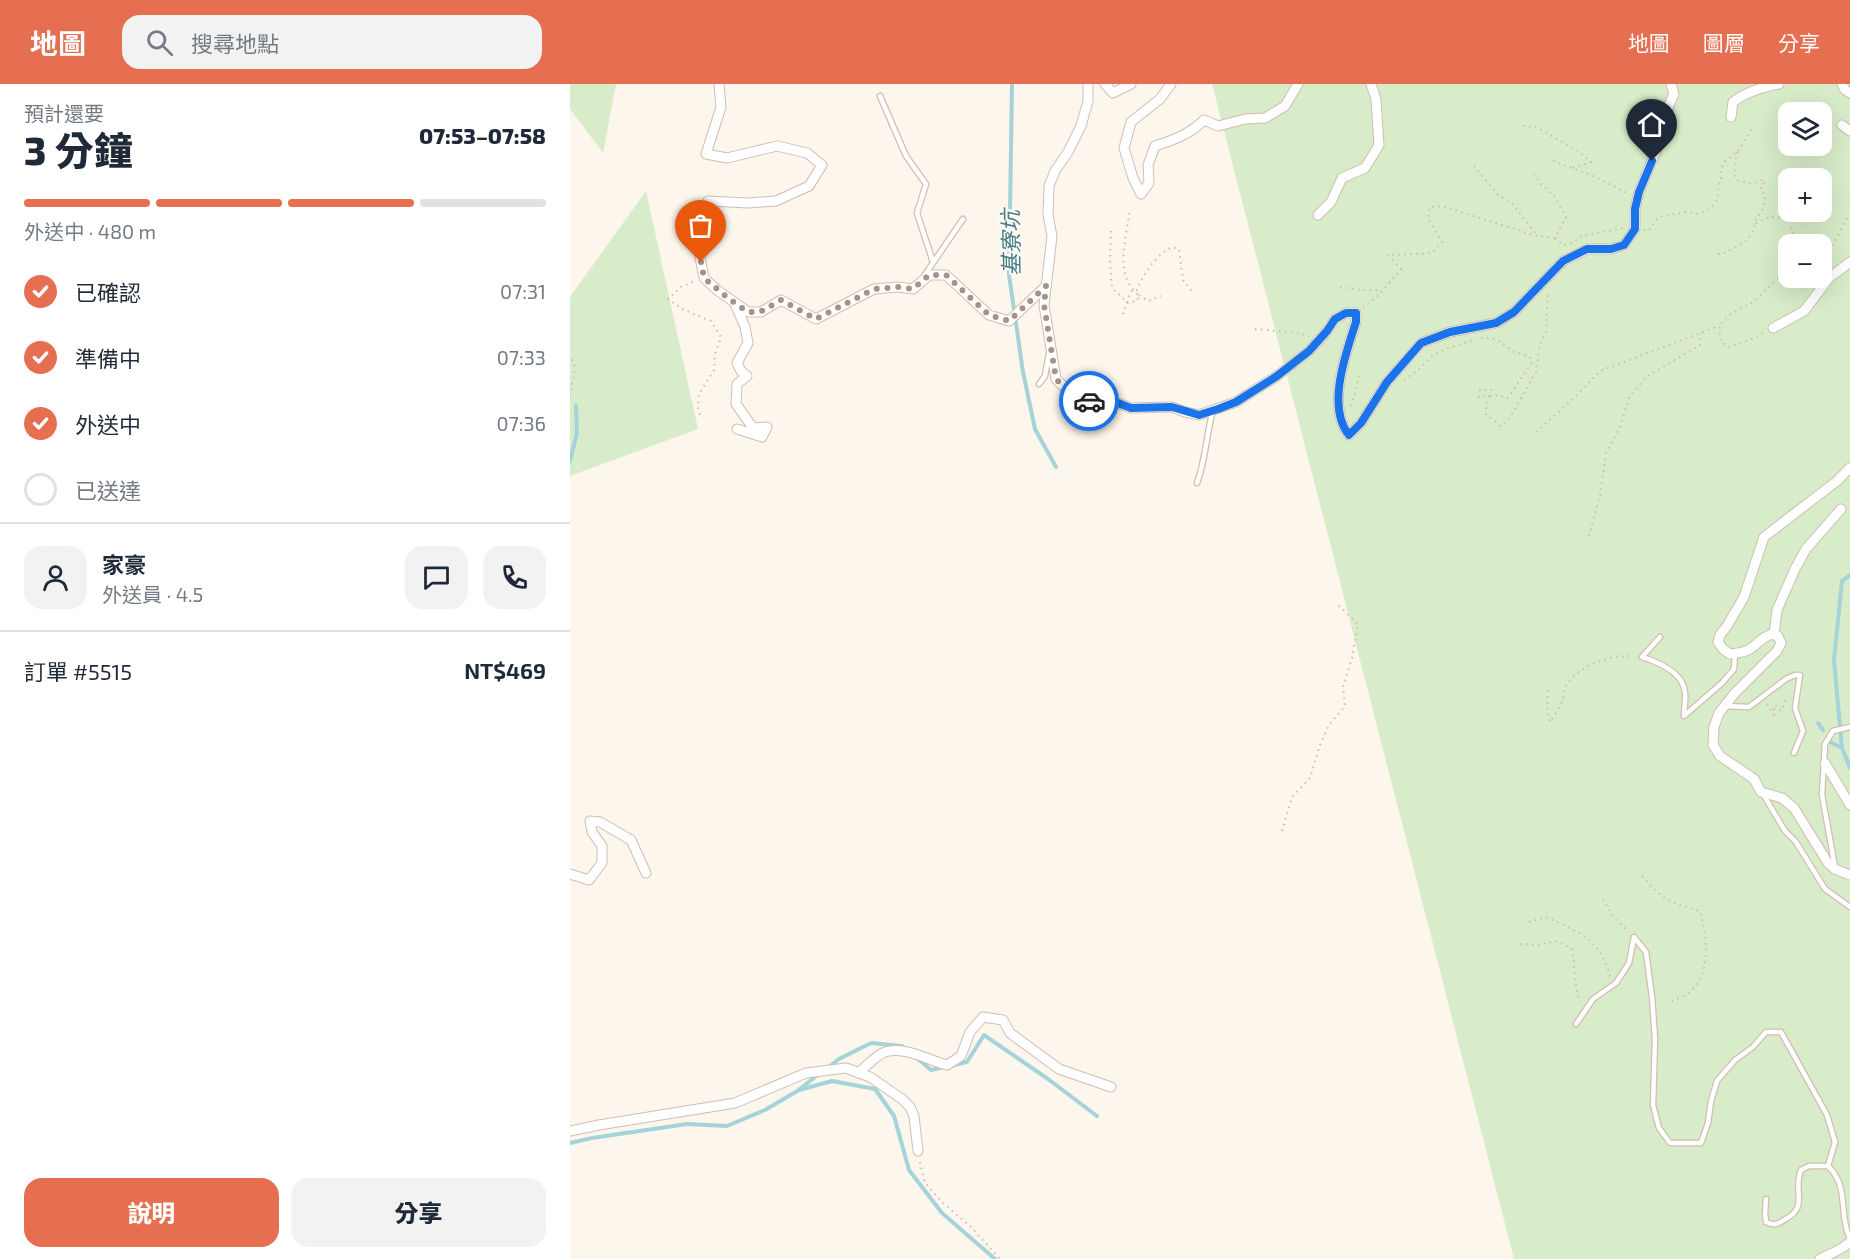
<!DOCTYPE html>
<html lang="zh-TW">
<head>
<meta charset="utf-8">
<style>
  :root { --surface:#fff; --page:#f2f2f3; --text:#1f2937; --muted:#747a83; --line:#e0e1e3; --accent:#e76f51 }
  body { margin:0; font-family:"Exo 2","Noto Sans TC",sans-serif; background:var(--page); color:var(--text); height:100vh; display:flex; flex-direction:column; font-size:22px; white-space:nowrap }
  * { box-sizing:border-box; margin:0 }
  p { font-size:20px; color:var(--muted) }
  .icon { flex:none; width:33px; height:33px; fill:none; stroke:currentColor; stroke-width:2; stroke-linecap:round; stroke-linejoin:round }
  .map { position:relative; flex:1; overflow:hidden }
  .details { display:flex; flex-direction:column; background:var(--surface); width:570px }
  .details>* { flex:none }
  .buttons { position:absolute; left:1208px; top:18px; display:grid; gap:12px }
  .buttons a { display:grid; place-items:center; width:54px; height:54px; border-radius:12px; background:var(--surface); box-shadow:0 6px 24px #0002; font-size:30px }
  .pin { position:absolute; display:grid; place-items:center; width:51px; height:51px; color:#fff; margin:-62px -26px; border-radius:50% 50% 50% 0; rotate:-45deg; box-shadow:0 0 6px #0007 }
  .pin .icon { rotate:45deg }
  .courier { position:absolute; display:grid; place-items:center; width:60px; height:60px; margin:-30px; border:4px solid #1a73e8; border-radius:50%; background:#fff; color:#222; box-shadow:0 2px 8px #0007 }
  .overview em { font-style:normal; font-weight:800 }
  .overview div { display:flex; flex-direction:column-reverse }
  .overview { display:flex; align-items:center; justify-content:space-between; height:102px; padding:0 24px }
  h1 { font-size:39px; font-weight:800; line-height:45px }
  .bar { display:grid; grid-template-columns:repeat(4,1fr); gap:9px 6px; align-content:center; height:72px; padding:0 24px }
  .bar i { height:8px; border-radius:4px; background:var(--line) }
  .bar .active { background:var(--accent) }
  .bar p { grid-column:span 4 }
  .line { display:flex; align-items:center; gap:15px; padding:0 24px; border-top:2px solid var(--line) }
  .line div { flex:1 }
  .round { display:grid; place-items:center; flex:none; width:63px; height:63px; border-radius:18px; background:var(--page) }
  ol { padding:0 24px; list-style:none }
  li { display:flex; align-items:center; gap:18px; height:66px }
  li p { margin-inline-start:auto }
  li .icon { padding:6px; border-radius:50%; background:var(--accent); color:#fff; stroke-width:4 }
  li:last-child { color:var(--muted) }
  li i { width:33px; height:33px; border:3px solid var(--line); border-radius:50% }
  .button { display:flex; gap:12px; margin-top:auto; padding:12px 24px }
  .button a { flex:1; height:69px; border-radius:18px; background:var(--accent); color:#fff; font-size:24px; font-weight:800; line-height:69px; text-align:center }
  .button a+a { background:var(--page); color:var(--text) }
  header { display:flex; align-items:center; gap:36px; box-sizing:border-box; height:84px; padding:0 30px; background:var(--accent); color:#fff }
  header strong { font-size:28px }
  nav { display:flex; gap:33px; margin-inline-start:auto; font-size:21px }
  .search { width:420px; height:54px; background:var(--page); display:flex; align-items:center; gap:15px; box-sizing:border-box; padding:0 21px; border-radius:18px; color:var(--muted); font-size:22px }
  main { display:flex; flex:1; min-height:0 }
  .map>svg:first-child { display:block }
  .green { fill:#d8ecc9; fill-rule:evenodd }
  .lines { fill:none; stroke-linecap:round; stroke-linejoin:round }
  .stream { stroke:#a5d3da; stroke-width:4 }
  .lane-casing { stroke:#d1beb0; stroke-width:7 }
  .street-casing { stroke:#d1beb0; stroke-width:11 }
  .path { stroke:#d9b8a5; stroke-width:2; stroke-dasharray:1.5 4.5; stroke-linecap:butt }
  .lane { stroke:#fff; stroke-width:4.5 }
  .street { stroke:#fff; stroke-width:9 }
  .done { stroke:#a89285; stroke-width:6; stroke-dasharray:0 10.8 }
  .route { stroke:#1a73e8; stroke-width:8 }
  .labels { text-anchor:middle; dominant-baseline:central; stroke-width:5; stroke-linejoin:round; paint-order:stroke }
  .water-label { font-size:22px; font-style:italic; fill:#437c86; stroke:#fffaf3 }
</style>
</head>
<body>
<header>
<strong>地圖</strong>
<div class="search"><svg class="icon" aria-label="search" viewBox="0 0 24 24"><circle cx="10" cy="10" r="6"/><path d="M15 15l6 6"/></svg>搜尋地點</div>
<nav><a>地圖</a><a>圖層</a><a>分享</a></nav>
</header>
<main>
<section class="details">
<div class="overview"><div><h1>3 分鐘</h1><p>預計還要</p></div><em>07:53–07:58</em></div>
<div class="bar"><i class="active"></i><i class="active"></i><i class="active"></i><i></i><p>外送中 · 480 m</p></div>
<ol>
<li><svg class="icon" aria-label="check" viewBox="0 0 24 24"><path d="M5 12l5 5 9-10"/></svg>已確認<p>07:31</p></li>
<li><svg class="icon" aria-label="check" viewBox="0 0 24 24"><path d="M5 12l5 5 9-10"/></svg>準備中<p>07:33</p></li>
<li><svg class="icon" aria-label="check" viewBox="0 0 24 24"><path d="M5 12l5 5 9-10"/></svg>外送中<p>07:36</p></li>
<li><i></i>已送達</li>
</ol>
<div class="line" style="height:108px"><a class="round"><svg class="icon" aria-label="person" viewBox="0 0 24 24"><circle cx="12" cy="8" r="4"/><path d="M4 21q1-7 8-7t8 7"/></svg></a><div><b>家豪</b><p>外送員 · 4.5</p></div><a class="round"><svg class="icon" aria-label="chat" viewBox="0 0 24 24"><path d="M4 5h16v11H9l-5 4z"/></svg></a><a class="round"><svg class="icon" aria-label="phone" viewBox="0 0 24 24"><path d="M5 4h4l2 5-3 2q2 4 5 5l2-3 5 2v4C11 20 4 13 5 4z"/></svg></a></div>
<div class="line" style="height:78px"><div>訂單 #5515</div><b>NT$469</b></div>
<div class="button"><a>說明</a><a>分享</a></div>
</section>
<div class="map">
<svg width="1280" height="1175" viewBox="0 0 1280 1175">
  <rect width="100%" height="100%" fill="#fdf6ec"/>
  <g class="green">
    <polygon points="0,0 46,0 33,69 0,25"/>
    <path d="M642 0H1280V1175H944ZM1218 28H1251V62H1218ZM1218 94H1251V128H1218ZM1218 160H1251V194H1218Z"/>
    <polygon points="76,107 128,345 0,392 0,213"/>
  </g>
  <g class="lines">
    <g class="stream">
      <polyline points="442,0 439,191 453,288 465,345 486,383"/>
      <polyline points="0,377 7,349 6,322"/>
      <polyline points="1280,491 1272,497 1264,576 1272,664 1280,684"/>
      <polyline points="1248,639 1253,646"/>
      <polyline points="1260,658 1272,664"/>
      <polyline points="347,974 361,986 374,983"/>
      <polyline points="384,981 397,978 414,951 478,995 527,1032"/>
      <polyline points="259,983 269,975 301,959 332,962 336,966"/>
      <polyline points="230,1005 250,989"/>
      <polyline points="0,1059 22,1054 117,1040 157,1042 195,1026 229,1006 262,997 305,1005 324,1032 339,1086 372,1129 425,1175"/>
    </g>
    <defs>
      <g id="lane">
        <polyline points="310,12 336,72 356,100 347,129 363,178"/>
        <polyline points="354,192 393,135"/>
        <polyline points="469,300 475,292 479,269"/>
        <path d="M627 399C636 375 636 351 643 326"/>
        <path d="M1090 553 1072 573C1088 578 1113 588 1115 608 1116 615 1114 624 1114 632L1152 599 1164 585 1165 569"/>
        <polyline points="1154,622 1179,623 1216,595 1225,591 1230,591 1225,624 1233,647 1224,669"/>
        <polyline points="1193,710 1215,747 1226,758 1255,805 1280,823"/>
        <polyline points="1265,783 1252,711 1255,660 1263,647 1280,643"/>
        <polyline points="1006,940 1023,915 1046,899 1059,879 1064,853 1076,868 1082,913 1085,955 1083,1021 1089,1044 1100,1059 1131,1059 1138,1039 1141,1017 1147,997 1165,976 1183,963 1196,948 1211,948 1257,1031 1265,1058 1258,1082"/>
        <path d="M1196 1115 1195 1130 1196 1138C1204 1142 1208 1140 1214 1136 1240 1123 1222 1108 1231 1086L1239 1082H1258C1280 1103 1268 1130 1280 1155"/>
      </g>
      <g id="street">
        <polyline points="149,0 151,23 136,70 157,74 207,62 237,69 252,81 239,102 206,117 178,119 138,117 129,133 128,163 134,194 147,206 178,228 191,228 211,216 246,235 304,205 328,203 343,205 359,191 376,191 419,231 439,237 476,202"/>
        <path d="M518 0V17L511 42 498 68 485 87 479 102 478 131 482 152 474 221 486 295 499 308 515 317 548 319 561 324 602 323 615 328 629 331 666 318 707 292 739 267 757 247 765 235 776 229H786V238C776 269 756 323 779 351L791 339 817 298 851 259 880 248 926 239 944 228 993 177 1018 165H1041L1054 161 1065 145V125L1069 108 1088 62 1098 23 1104 10 1101 0"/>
        <polyline points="535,0 543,9 561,0"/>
        <path d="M601 0 590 15 561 38 554 64 563 94 571 110 579 99 578 81 585 62C604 56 620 50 634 36L648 42 675 35 695 34 715 22 728 0"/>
        <polyline points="1272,0 1275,6 1280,9"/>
        <path d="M1161 33 1163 18C1176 8 1192 3 1209 0"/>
        <polyline points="1272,41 1280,47"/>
        <polyline points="748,131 761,118 772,94 795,84 809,61 806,15 801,0"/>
        <polyline points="165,220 175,243 178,259 167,279 171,287 177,292 167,300 166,320 183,344 197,343 192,353 167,345"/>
        <polyline points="1203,244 1234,227 1259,194 1280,178"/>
        <path d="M1280 384 1267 397 1194 453 1174 513 1157 542 1150 551 1148 558 1153 565 1160 570C1167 569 1174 569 1180 565 1189 559 1190 554 1202 550L1208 552 1211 559 1207 567 1164 610 1149 629 1144 643 1143 661 1150 672 1184 695 1191 708 1212 714 1224 724 1258 779 1265 785 1280 791"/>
        <polyline points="1204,551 1207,526 1225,485 1236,465 1271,425"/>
        <polyline points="1255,679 1280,721"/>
        <polyline points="0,790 19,796 32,779 32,762 22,748 20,737 30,738 61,756 76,789"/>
        <path d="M288 989C296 983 306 971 315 968 334 962 358 976 377 981L391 972 400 948 413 933 433 936 440 949 489 985 541 1003"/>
        <polyline points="0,1047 29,1041 165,1019 236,989 276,984 300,993 332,1015 340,1023 344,1032 348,1067"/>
        <path d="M1250 1175C1260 1170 1271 1166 1280 1158"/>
      </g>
    </defs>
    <use href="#lane" class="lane-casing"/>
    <use href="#street" class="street-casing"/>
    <g class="path">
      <polyline points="953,42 966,43 1008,67 1021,78 1002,84"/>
      <polyline points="1168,67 1183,43"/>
      <polyline points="983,77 1021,91 1059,110"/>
      <polyline points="904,82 928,111 942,119 966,150"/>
      <path d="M559 129C557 154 544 189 566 208 574 189 584 173 602 163L609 165 613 196 622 207"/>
      <path d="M1074 146 1078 147 1089 133 1115 128 1129 130 1141 124 1147 116 1148 109V102L1151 97V85L1155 77 1168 67C1164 78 1167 83 1164 91L1167 96C1176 99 1185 101 1193 95L1194 100 1191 103V107L1195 111 1193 125 1186 135 1185 140C1200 131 1205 131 1220 137L1225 160"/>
      <path d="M541 147 540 180 542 204 558 219 567 217 569 211 562 207C557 214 555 225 552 234"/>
      <polyline points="985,154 993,161 1002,159 1012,152 1053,144"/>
      <path d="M1148 170C1155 170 1156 168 1162 165 1175 159 1181 155 1185 140"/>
      <polyline points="1251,183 1278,132"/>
      <polyline points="123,198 111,203 98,215 114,226 141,237 151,253 145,270 144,286 129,310 128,325 131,333"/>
      <polyline points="770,203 792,206 812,206"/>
      <polyline points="569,211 578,217 591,212"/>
      <polyline points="793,224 809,211 831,185 818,171 862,169 872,158 858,134 860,123 872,122 967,152 985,154 996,133 985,113 971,100 964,90"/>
      <polyline points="685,245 729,249 739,252"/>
      <polyline points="1193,249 1180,256 1159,263 1151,258 1149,242 1159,231 1183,218 1218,185"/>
      <polyline points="911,254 926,255 944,268 959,272 962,278 938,314 928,311 909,313 910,306 923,306"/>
      <polyline points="834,296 849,285 863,271 878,264 906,255"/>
      <polyline points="0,312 5,285 2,274"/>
      <polyline points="919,312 916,321 916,331 924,336 930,342 939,335 966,288 970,260 976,248 978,207"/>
      <polyline points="781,322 785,310 789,290"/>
      <polyline points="966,348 1004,314 1030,287 1149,242"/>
      <polyline points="1019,452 1030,411 1036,369 1050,343 1059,314 1076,293 1130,261 1131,249"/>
      <path d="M978 606 977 628 980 638C984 632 989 625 992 618 994 613 993 605 997 600 1012 580 1039 571 1064 572"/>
      <polyline points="1197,620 1204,631 1204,623 1205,621 1211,627 1216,615 1218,616"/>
      <polyline points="712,747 722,713 740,694 750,661 759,641 775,622 773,602 782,574 788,540 766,519"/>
      <path d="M1072 792C1093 816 1100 819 1130 827 1136 850 1142 885 1123 905 1117 912 1106 915 1098 919"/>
      <polyline points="1033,815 1044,834 1059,848"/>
      <path d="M959 838 976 833C1009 848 1031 855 1040 893"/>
      <path d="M950 860 967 861 988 857 1002 865C1005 883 1004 900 1010 918"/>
      <polyline points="350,1078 355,1099 373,1119 401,1143 430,1175"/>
    </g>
    <use href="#lane" class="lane"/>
    <use href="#street" class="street"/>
  </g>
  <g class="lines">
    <polyline class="done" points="131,178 134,194 159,215 178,228 190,228 211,216 246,235 304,205 328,203 343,205 359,191 376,191 419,231 439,237 476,202 474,221 486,295 499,308 515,317 519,317"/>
    <path class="route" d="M519 317 548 319 561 324 602 323 629 331 648 325 666 318 707 292 739 267 757 247 765 235 776 229H786V238C776 269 756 323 779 351L791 339 817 298 851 259 880 248 926 239 944 228 993 177 1017 165H1041L1054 161 1065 145V125L1069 108 1082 77"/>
  </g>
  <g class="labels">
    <g class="water-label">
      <text transform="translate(440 159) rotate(-91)">基寮坑</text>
    </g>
  </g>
</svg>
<div class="buttons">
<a><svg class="icon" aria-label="layers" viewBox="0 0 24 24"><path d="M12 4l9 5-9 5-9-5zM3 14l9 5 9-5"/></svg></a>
<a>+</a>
<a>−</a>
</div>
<div class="pin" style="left:131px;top:178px;background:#ea580c"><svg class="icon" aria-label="bag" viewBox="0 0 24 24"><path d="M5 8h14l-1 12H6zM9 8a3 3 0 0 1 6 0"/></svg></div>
<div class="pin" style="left:1082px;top:77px;background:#1f2937"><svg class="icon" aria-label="home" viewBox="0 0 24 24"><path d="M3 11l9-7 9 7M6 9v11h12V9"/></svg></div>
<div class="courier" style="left:519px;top:317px"><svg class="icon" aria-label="car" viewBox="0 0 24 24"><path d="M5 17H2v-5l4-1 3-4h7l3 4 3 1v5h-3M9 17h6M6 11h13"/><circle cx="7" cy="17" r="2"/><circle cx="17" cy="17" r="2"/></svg></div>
</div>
</main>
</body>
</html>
